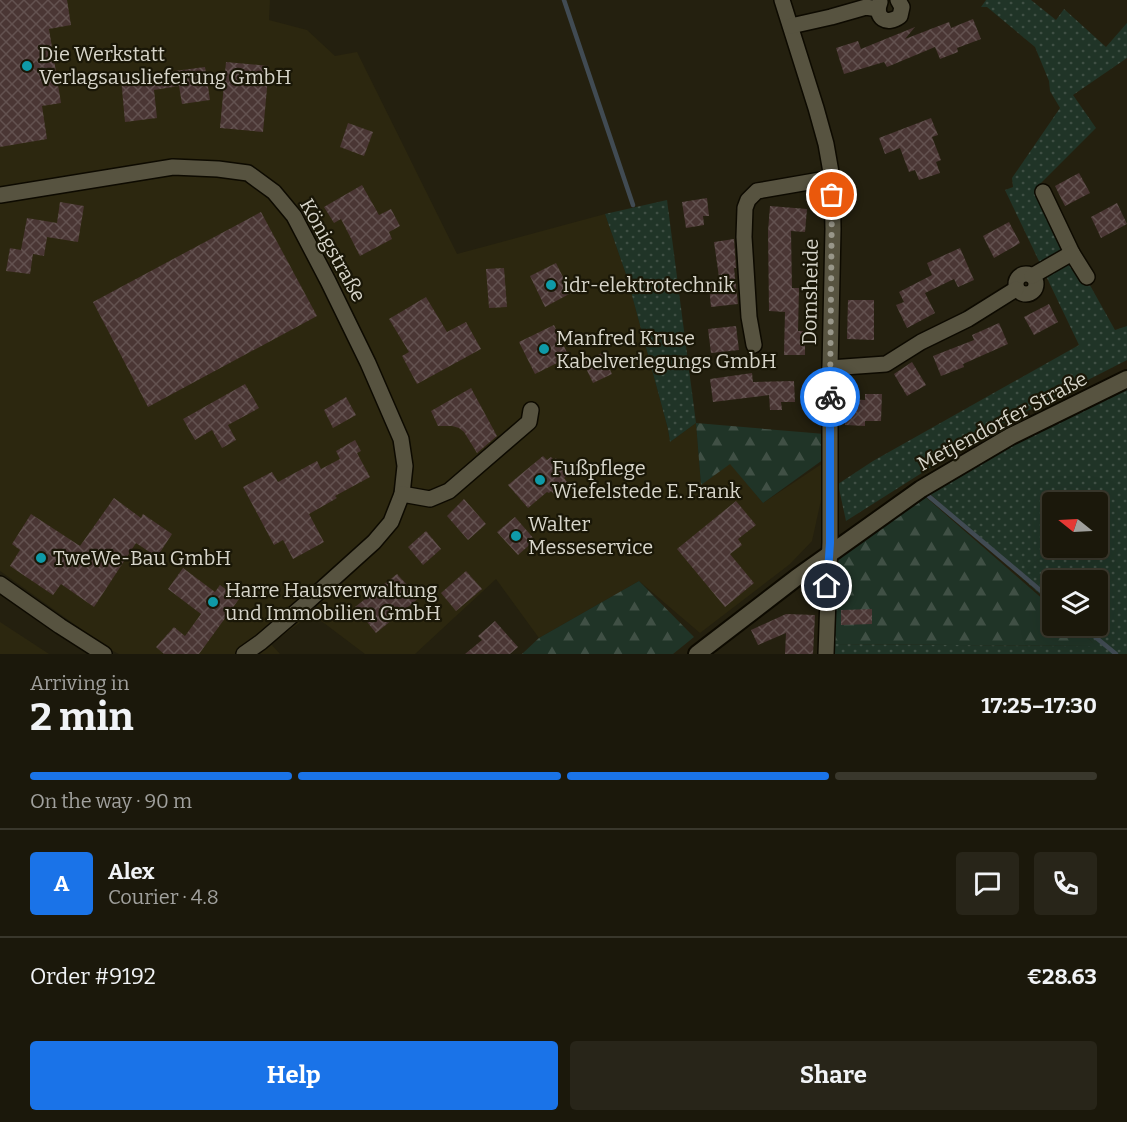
<!DOCTYPE html>
<html lang="en">
<head>
<meta charset="utf-8">
<style>
  :root { --surface:#1b180b; --page:#282519; --text:#f1f3f6; --muted:#a0a09d; --line:#39372c; --accent:#1a73e8 }
  body { margin:0; font-family:Bitter,serif; background:var(--page); color:var(--text); height:100vh; display:flex; flex-direction:column; font-size:22px; white-space:nowrap }
  * { box-sizing:border-box; margin:0 }
  p { font-size:20px; color:var(--muted) }
  .icon { flex:none; width:33px; height:33px; fill:none; stroke:currentColor; stroke-width:2; stroke-linecap:round; stroke-linejoin:round }
  .map { position:relative; height:654px; overflow:hidden }
  .sheet { display:flex; flex-direction:column; background:var(--surface); flex:1 }
  .sheet>* { flex:none }
  .needle { width:39px; rotate:288deg }
  .controls { position:absolute; left:1042px; top:492px; display:grid; gap:12px }
  .controls a { display:grid; place-items:center; width:66px; height:66px; border-radius:6px; background:var(--surface); box-shadow:0 6px 24px #0002,0 0 0 2px var(--line); font-size:30px }
  .pin { position:absolute; display:grid; place-items:center; width:51px; height:51px; color:#fff; margin:-26px; border:3px solid #fff; border-radius:50%; box-shadow:0 2px 6px #0007 }
  .courier { position:absolute; display:grid; place-items:center; width:60px; height:60px; margin:-30px; border:4px solid #1a73e8; border-radius:50%; background:#fff; color:#222; box-shadow:0 2px 8px #0007 }
  .summary em { font-style:normal; font-weight:700 }
  .summary div { display:flex; flex-direction:column-reverse }
  .summary { display:flex; align-items:center; justify-content:space-between; height:102px; padding:0 30px }
  h1 { font-size:39px; font-weight:700; line-height:45px }
  .bar { display:grid; grid-template-columns:repeat(4,1fr); gap:9px 6px; align-content:center; height:72px; padding:0 30px }
  .bar i { height:8px; border-radius:4px; background:var(--line) }
  .bar .active { background:var(--accent) }
  .bar p { grid-column:span 4 }
  .line { display:flex; align-items:center; gap:15px; padding:0 30px; border-top:2px solid var(--line) }
  .line div { flex:1 }
  .round { display:grid; place-items:center; flex:none; width:63px; height:63px; border-radius:6px; background:var(--page) }
  .button { display:flex; gap:12px; margin-top:auto; padding:12px 30px }
  .button a { flex:1; height:69px; border-radius:6px; background:var(--accent); color:#fff; font-size:24px; font-weight:700; line-height:69px; text-align:center }
  .button a+a { background:var(--page); color:var(--text) }
  .map>svg:first-child { display:block }
  .built { fill:#2c270f }
  .grass { fill:url(#grass-dots); fill-rule:evenodd }
  .forest { fill:url(#forest-firs) }
  .lines { fill:none; stroke-linecap:round; stroke-linejoin:round }
  .stream { stroke:#414b53; stroke-width:4.5 }
  .building { fill:url(#building-cross-hatch) }
  .minor-casing { stroke:#0d0a00; stroke-width:18 }
  .tertiary-casing { stroke:#0d0a00; stroke-width:20 }
  .minor { stroke:#575340; stroke-width:15 }
  .tertiary { stroke:#575340; stroke-width:16 }
  .done { stroke:#989689; stroke-width:6; stroke-dasharray:0 10.8 }
  .route { stroke:#1a73e8; stroke-width:8 }
  .culture-dot { fill:#0f9aa8; stroke:#1a1707; stroke-width:2 }
  .labels { text-anchor:middle; dominant-baseline:central; stroke-width:4.5; stroke-linejoin:round; paint-order:stroke }
  .poi-label { font-size:20px; fill:#d7d5ca; stroke:#1a1707; text-anchor:start }
  .street-label { font-size:20px; fill:#d7d5ca; stroke:#1a1707 }
</style>
</head>
<body>
<div class="map">
<svg width="1127" height="654" viewBox="0 0 1127 654">
  <defs>
    <pattern id="grass-dots" width="8" height="8" patternUnits="userSpaceOnUse" patternTransform="scale(1.5)"><rect width="8" height="8" fill="#203427"/><path d="M2 2h.1M6 6h.1" fill="none" stroke="#405045" stroke-width="1.8" stroke-linecap="round"/></pattern>
    <pattern id="forest-firs" width="22" height="20" patternUnits="userSpaceOnUse" patternTransform="scale(1.5)"><rect width="22" height="20" fill="#203427"/><path d="M5 1l3.5 6h-7zM16 11l3.5 6h-7z" fill="#405045"/></pattern>
    <pattern id="building-cross-hatch" width="8" height="8" patternUnits="userSpaceOnUse" patternTransform="scale(1.5)"><rect width="8" height="8" fill="#4a3634"/><path d="M0 0l8 8M0 8l8-8" fill="none" stroke="#635250"/></pattern>
  </defs>
  <rect width="100%" height="100%" fill="#24200f"/>
  <g class="built">
    <polygon points="0,0 270,0 269,20 307,30 335,56 357,52 457,254 605,214 627,277 668,429 670,442 696,423 701,484 730,463 763,503 823,463 823,491 812,541 790,564 700,633 639,581 539,638 496,579 415,654 365,654 312,614 271,644 280,654 119,654 109,649 0,571"/>
    <polygon points="0,622 49,654 0,654"/>
  </g>
  <g class="grass">
    <polygon points="986,0 1031,0 1056,20 1064,9 1106,47 1127,23 1127,58 1073,95 1096,128 1040,184 1072,253 1115,330 1127,326 1127,360 988,431 846,521 838,484 873,461 1079,345 1005,190 1013,187 1012,178 1060,108 1050,91 1049,81 1035,47 987,7 981,7"/>
    <polygon points="667,200 696,423 670,442 668,429 627,277 605,214"/>
    <path d="M1127 387V654H830V644L1096 646 1075 626H1098V580H1053V606L926 490 1014 440ZM1053 502H1098V548H1053Z"/>
  </g>
  <g class="forest">
    <polygon points="696,423 825,434 824,459 763,503 730,464 701,485"/>
    <polygon points="921,493 1053,608 1053,626 1073,626 1097,646 830,644 834,560"/>
    <polygon points="639,581 694,637 673,654 522,654 539,638"/>
  </g>
  <g class="lines">
    <g class="stream">
      <polyline points="564,0 633,205"/>
      <polyline points="925,493 1053,601"/>
      <polyline points="1082,626 1116,654"/>
    </g>
  </g>
  <g class="building">
    <polygon points="0,0 67,0 71,25 49,29 61,103 42,106 47,139 0,147"/>
    <polygon points="973,19 981,39 957,48 958,52 940,59 935,47 887,67 884,62 844,74 836,48 858,41 861,49 915,27 905,39 949,22 951,28"/>
    <polygon points="226,62 269,66 263,132 220,128"/>
    <polygon points="205,67 210,100 182,104 179,86 154,90 157,118 125,122 121,78"/>
    <polygon points="931,118 938,135 932,137 941,160 936,162 940,173 919,180 915,170 909,172 900,148 885,154 879,138"/>
    <polygon points="348,123 373,132 364,156 340,147"/>
    <polygon points="1079,173 1090,193 1065,206 1055,186"/>
    <polygon points="362,185 379,215 391,209 400,226 389,232 392,239 360,256 341,219 334,223 324,207"/>
    <polygon points="707,198 709,216 703,216 704,225 686,228 682,202"/>
    <polygon points="60,202 84,206 78,242 47,237 44,256 33,254 30,274 6,271 10,248 21,250 27,218 57,223"/>
    <polygon points="1117,203 1127,224 1101,238 1091,217"/>
    <polygon points="770,206 807,209 805,232 791,231 792,288 799,288 798,331 805,331 805,355 784,355 785,312 769,311 768,231"/>
    <polygon points="261,212 317,316 148,407 93,302"/>
    <polygon points="1009,222 1020,243 994,258 983,236"/>
    <polygon points="734,239 736,268 734,268 738,304 711,307 709,286 720,284 714,242"/>
    <polygon points="960,248 974,280 958,287 954,279 925,293 935,313 907,328 896,305 904,302 899,292 932,275 927,263"/>
    <polygon points="556,263 571,293 545,307 530,276"/>
    <polygon points="504,268 507,307 489,308 486,269"/>
    <polygon points="426,297 447,332 466,322 481,349 417,384 402,356 409,352 389,319"/>
    <polygon points="848,300 874,300 874,340 847,339"/>
    <polygon points="1049,304 1058,322 1034,335 1024,317"/>
    <polygon points="999,323 1008,344 963,364 964,367 941,376 933,356 974,340 972,335"/>
    <polygon points="554,325 569,357 535,374 519,342"/>
    <polygon points="736,326 739,350 711,353 708,329"/>
    <polygon points="602,353 612,374 593,383 583,362"/>
    <polygon points="912,362 926,385 907,396 894,374"/>
    <polygon points="752,373 753,382 794,381 795,402 781,402 782,410 770,410 769,395 713,402 710,379"/>
    <polygon points="245,384 259,408 228,425 236,440 222,448 212,430 195,440 183,419"/>
    <polygon points="471,388 497,436 477,453 464,432 459,428 452,426 438,426 431,411"/>
    <polygon points="865,394 882,394 881,421 865,421 865,426 845,425 846,399 865,400"/>
    <polygon points="346,397 356,415 333,428 324,410"/>
    <polygon points="355,440 361,451 357,453 370,477 335,496 337,498 309,514 324,542 293,559 283,540 274,545 243,487 272,472 278,482 317,461 321,469 340,459 336,451"/>
    <polygon points="543,456 547,460 551,457 554,460 556,458 569,474 564,478 567,482 554,494 551,491 549,493 547,492 528,508 508,485"/>
    <polygon points="114,498 141,518 143,514 172,534 157,557 136,543 94,607 61,584 53,595 10,566 20,550 12,544 31,514 80,546"/>
    <polygon points="464,499 486,524 468,540 447,516"/>
    <polygon points="736,501 756,525 738,539 742,545 730,554 754,583 725,607 677,549"/>
    <polygon points="515,517 535,540 518,555 497,532"/>
    <polygon points="426,531 441,549 423,565 408,547"/>
    <polygon points="183,568 215,592 220,585 239,599 199,654 164,654 156,647 174,627 185,636 201,614 168,589"/>
    <polygon points="466,571 482,589 456,611 441,593"/>
    <polygon points="397,574 419,598 376,633 355,607"/>
    <polygon points="872,609 872,624 841,625 841,610"/>
    <polygon points="786,614 815,615 813,654 785,654 786,633 758,645 751,630"/>
    <polygon points="495,621 518,647 510,654 465,654 482,640 478,636"/>
  </g>
  <g class="lines">
    <defs>
      <g id="minor">
        <polyline points="782,0 816,108 826,144 832,178 833,229 830,368 830,542 826,654"/>
        <path d="M880 2C874 18 887 26 900 16L902 7 898 0"/>
        <polyline points="791,26 831,17 866,7 878,9"/>
        <polyline points="1043,192 1072,253"/>
        <polyline points="0,195 173,167 218,169 248,173 274,192 294,216 328,281 368,363 401,439 405,466 402,494 391,522 374,542 303,606 261,642 244,654"/>
        <circle cx="1026" cy="284" r="10"/>
        <polyline points="1032,276 1072,253 1087,277"/>
        <polyline points="754,345 749,317 744,237 745,208 748,200 757,191 832,178"/>
        <polyline points="830,368 886,364 921,342 968,319 1016,289"/>
        <polyline points="402,494 430,499 449,491 529,422 531,410"/>
        <polyline points="0,584 60,626 104,654"/>
      </g>
      <polyline id="tertiary" points="697,654 796,578 921,489 1011,436 1127,379"/>
    </defs>
    <use href="#minor" class="minor-casing"/>
    <use href="#tertiary" class="tertiary-casing"/>
    <use href="#minor" class="minor"/>
    <use href="#tertiary" class="tertiary"/>
  </g>
  <g class="lines">
    <polyline class="done" points="830,397 832,195"/>
    <polyline class="route" points="827,586 830,543 830,397"/>
  </g>
  <g class="culture-dot">
    <circle cx="27" cy="66" r="6"/>
    <circle cx="551" cy="285" r="6"/>
    <circle cx="544" cy="349" r="6"/>
    <circle cx="540" cy="480" r="6"/>
    <circle cx="516" cy="536" r="6"/>
    <circle cx="41" cy="558" r="6"/>
    <circle cx="213" cy="602" r="6"/>
  </g>
  <g class="labels">
    <g class="poi-label">
      <text x="39" y="54">Die Werkstatt<tspan x="39" dy="23">Verlagsauslieferung GmbH</tspan></text>
      <text x="563" y="285">idr-elektrotechnik</text>
      <text x="556" y="338">Manfred Kruse<tspan x="556" dy="23">Kabelverlegungs GmbH</tspan></text>
      <text x="552" y="468">Fußpflege<tspan x="552" dy="23">Wiefelstede E. Frank</tspan></text>
      <text x="528" y="524">Walter<tspan x="528" dy="23">Messeservice</tspan></text>
      <text x="53" y="558">TweWe-Bau GmbH</text>
      <text x="225" y="590">Harre Hausverwaltung<tspan x="225" dy="23">und Immobilien GmbH</tspan></text>
    </g>
    <g class="street-label">
      <text transform="translate(333 250) rotate(61)">Königstraße</text>
      <text transform="translate(810 292) rotate(-89)">Domsheide</text>
      <text transform="translate(1002 421) rotate(-28)">Metjendorfer Straße</text>
    </g>
  </g>
</svg>
<div class="controls">
<a><svg class="needle" viewBox="-14 -14 28 28"><path d="M0-13l5 13h-10z" fill="#e53935"/><path d="M0 13l5-13h-10z" fill="#a0a09d"/></svg></a>
<a><svg class="icon" aria-label="layers" viewBox="0 0 24 24"><path d="M12 4l9 5-9 5-9-5zM3 14l9 5 9-5"/></svg></a>
</div>
<div class="pin" style="left:832px;top:195px;background:#ea580c"><svg class="icon" aria-label="bag" viewBox="0 0 24 24"><path d="M5 8h14l-1 12H6zM9 8a3 3 0 0 1 6 0"/></svg></div>
<div class="pin" style="left:827px;top:586px;background:#1f2937"><svg class="icon" aria-label="home" viewBox="0 0 24 24"><path d="M3 11l9-7 9 7M6 9v11h12V9"/></svg></div>
<div class="courier" style="left:830px;top:397px"><svg class="icon" aria-label="bike" viewBox="0 0 24 24"><circle cx="6" cy="16" r="4"/><circle cx="18" cy="16" r="4"/><path d="M6 16l4-8h5l3 8M10 8l3 8H6M13 5h3"/></svg></div>
</div>
<section class="sheet">
<div class="summary"><div><h1>2 min</h1><p>Arriving in</p></div><em>17:25–17:30</em></div>
<div class="bar"><i class="active"></i><i class="active"></i><i class="active"></i><i></i><p>On the way · 90 m</p></div>
<div class="line" style="height:108px"><b class="round" style="background:var(--accent);color:#fff">A</b><div><b>Alex</b><p>Courier · 4.8</p></div><a class="round"><svg class="icon" aria-label="chat" viewBox="0 0 24 24"><path d="M4 5h16v11H9l-5 4z"/></svg></a><a class="round"><svg class="icon" aria-label="phone" viewBox="0 0 24 24"><path d="M5 4h4l2 5-3 2q2 4 5 5l2-3 5 2v4C11 20 4 13 5 4z"/></svg></a></div>
<div class="line" style="height:78px"><div>Order #9192</div><b>€28.63</b></div>
<div class="button"><a>Help</a><a>Share</a></div>
</section>
</body>
</html>
